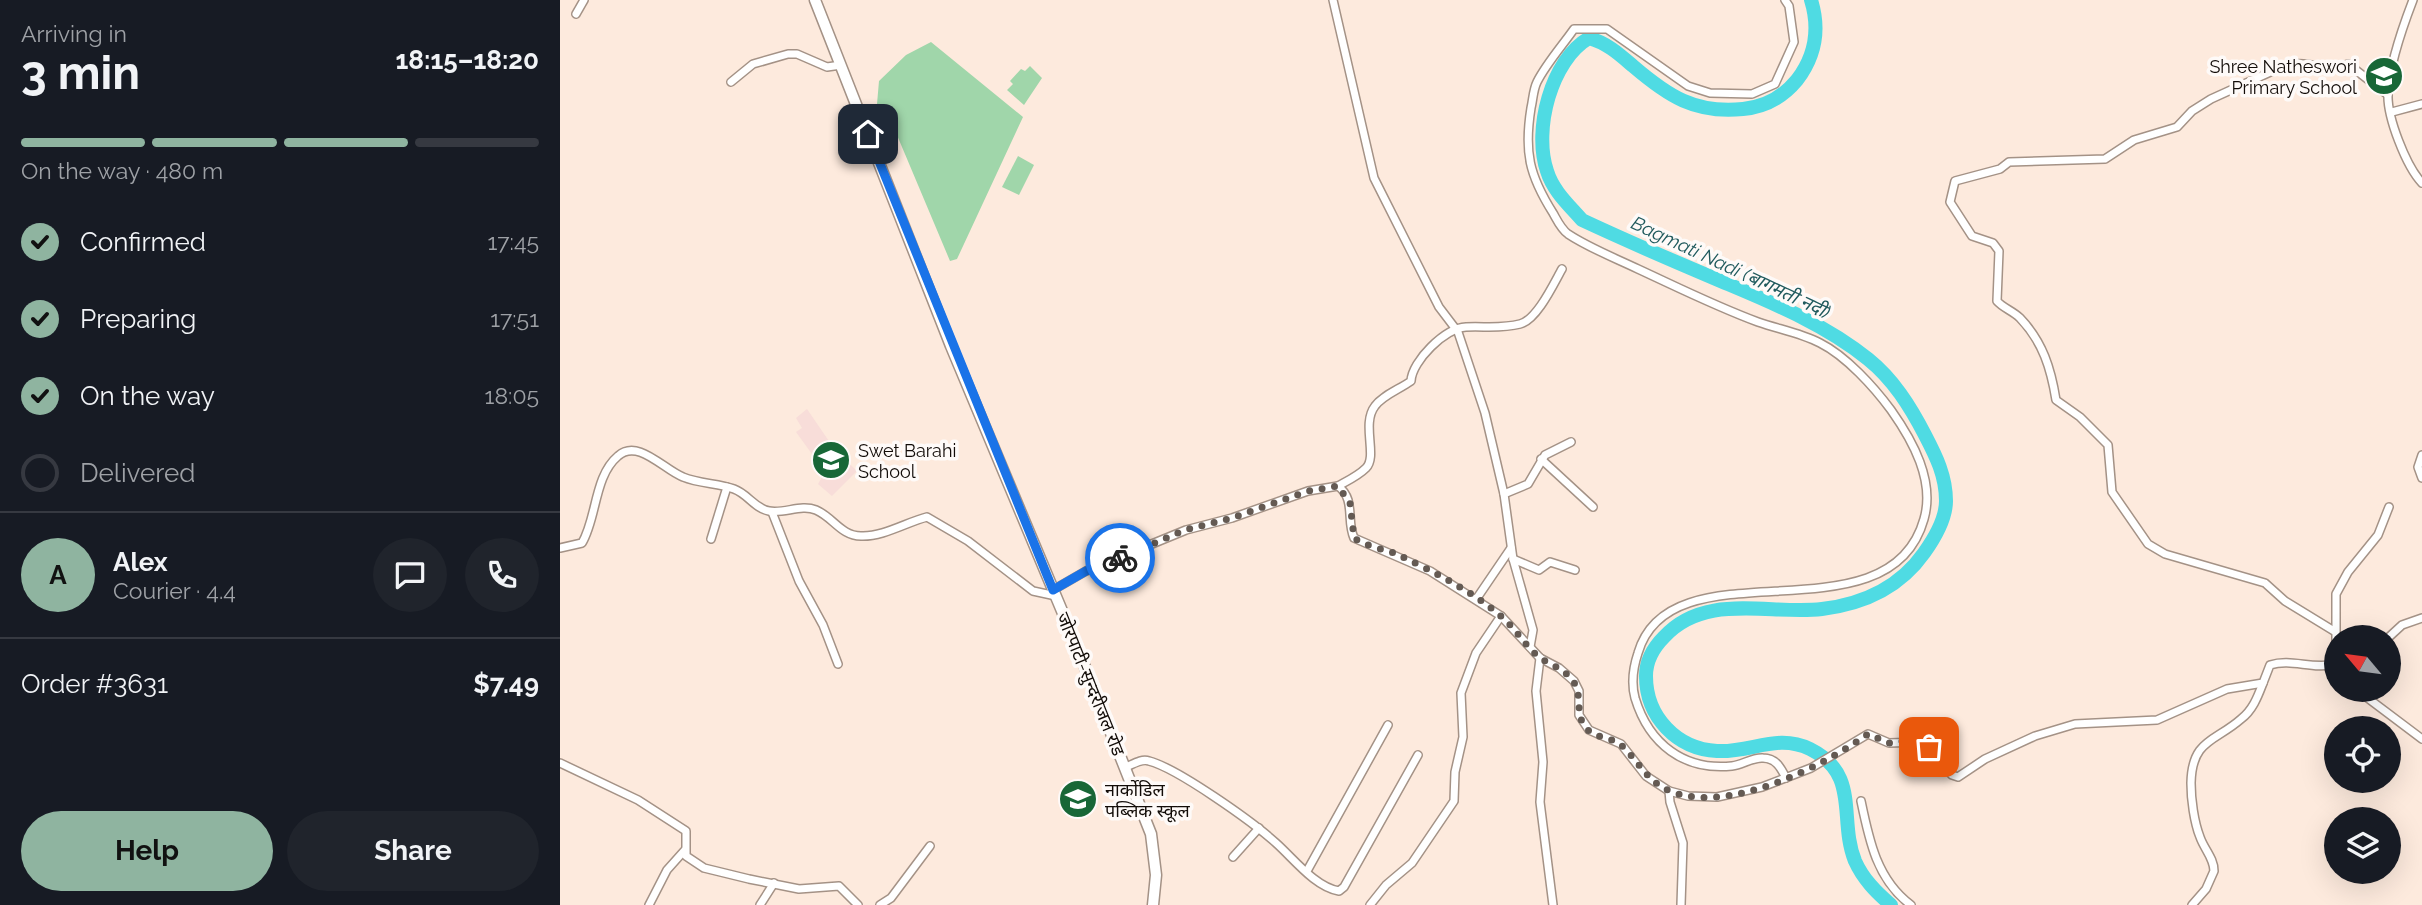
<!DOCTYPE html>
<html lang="en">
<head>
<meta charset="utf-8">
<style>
  :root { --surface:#171b24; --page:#20242c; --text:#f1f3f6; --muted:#9ea1a6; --line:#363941; --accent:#8fb4a0 }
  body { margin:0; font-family:Raleway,"Noto Sans Devanagari",sans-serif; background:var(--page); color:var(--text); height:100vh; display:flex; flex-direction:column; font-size:26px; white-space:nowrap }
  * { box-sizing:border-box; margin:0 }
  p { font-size:23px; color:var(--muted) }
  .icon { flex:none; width:38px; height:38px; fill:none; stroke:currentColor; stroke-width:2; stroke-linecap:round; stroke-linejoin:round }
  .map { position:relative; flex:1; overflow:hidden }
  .drawer { display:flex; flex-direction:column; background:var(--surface); width:560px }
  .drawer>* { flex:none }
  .needle { width:46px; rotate:299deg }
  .fabs { position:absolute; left:1764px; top:625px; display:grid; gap:14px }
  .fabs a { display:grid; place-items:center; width:77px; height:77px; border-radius:50%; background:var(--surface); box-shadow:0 7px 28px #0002; font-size:35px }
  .pin { position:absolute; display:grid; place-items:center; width:60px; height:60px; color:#fff; margin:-30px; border-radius:14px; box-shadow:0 4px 10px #0006 }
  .courier { position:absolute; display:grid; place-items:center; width:70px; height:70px; margin:-35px; border:5px solid #1a73e8; border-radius:50%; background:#fff; color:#222; box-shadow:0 2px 9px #0007 }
  .headline em { font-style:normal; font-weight:700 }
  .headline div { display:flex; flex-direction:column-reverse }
  .headline { display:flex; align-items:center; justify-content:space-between; height:119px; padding:0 21px }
  h1 { font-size:46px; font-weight:700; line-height:52px }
  .bar { display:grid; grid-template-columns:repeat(4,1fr); gap:10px 7px; align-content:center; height:84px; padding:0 21px }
  .bar i { height:9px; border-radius:5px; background:var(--line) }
  .bar .on { background:var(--accent) }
  .bar p { grid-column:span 4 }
  .line { display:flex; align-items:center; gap:18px; padding:0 21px; border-top:2px solid var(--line) }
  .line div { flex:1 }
  .round { display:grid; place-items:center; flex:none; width:74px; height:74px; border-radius:37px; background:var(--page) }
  ol { padding:0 21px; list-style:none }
  li { display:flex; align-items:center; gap:21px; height:77px }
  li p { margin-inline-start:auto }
  li .icon { padding:7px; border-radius:50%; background:var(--accent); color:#111; stroke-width:4 }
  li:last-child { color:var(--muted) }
  li i { width:38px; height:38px; border:4px solid var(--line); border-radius:50% }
  .cta { display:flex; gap:14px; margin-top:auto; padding:14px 21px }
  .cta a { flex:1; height:80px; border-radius:42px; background:var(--accent); color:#111; font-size:28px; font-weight:700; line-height:80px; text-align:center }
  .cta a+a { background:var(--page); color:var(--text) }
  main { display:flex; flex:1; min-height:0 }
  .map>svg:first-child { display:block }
  .education { fill:#f8ddd9 }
  .green { fill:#a0d6aa }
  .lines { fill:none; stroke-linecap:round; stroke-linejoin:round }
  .river { stroke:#4fdbe3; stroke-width:14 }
  .minor-casing { stroke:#a49286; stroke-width:10 }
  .secondary-casing { stroke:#a49286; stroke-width:13 }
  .minor { stroke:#fff; stroke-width:7 }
  .secondary { stroke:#fff; stroke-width:10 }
  .done { stroke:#645a53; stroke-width:7; stroke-dasharray:0 12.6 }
  .route { stroke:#1a73e8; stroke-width:9 }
  .labels { text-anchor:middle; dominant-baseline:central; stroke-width:7; stroke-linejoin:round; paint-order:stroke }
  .poi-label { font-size:18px; fill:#120c08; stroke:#fefaf8; text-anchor:start }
  .street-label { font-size:18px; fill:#120c08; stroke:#fefaf8 }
  .water-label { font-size:19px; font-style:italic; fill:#205a5d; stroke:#fefaf8 }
</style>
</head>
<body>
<main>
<section class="drawer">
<div class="headline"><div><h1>3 min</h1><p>Arriving in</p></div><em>18:15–18:20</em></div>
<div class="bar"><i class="on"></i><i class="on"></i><i class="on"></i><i></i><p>On the way · 480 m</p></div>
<ol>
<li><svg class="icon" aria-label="check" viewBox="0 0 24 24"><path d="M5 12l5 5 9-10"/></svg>Confirmed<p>17:45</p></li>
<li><svg class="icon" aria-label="check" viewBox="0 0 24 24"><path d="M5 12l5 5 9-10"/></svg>Preparing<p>17:51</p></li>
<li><svg class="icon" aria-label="check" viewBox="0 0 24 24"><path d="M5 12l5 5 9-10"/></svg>On the way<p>18:05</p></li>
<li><i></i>Delivered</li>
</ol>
<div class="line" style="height:126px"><b class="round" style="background:var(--accent);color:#111">A</b><div><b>Alex</b><p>Courier · 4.4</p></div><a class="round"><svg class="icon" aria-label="chat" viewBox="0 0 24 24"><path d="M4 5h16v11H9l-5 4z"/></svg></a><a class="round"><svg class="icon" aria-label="phone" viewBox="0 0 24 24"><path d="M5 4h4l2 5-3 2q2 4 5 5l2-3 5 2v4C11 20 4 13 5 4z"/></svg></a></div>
<div class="line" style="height:91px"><div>Order #3631</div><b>$7.49</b></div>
<div class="cta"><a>Help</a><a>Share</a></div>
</section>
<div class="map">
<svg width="1862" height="905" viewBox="0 0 1862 905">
  <rect width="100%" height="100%" fill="#fdeadd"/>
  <polygon class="education" points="247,409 275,450 297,471 272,496 258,484 265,472 236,432 242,428 236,418"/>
  <g class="green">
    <polygon points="371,42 463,117 397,259 390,261 334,128 317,104 319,81 346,55"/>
    <polygon points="470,66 482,78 464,105 447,90 453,84 450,81 461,69 465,71"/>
    <polygon points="458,156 474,165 459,195 442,187"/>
  </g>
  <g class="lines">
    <path class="river" d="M1251 0C1260 29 1256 55 1237 80 1223 97 1205 107 1183 109 1135 114 1108 96 1073 66 1059 54 1047 43 1029 38 991 60 973 130 987 171 993 191 1009 205 1022 220 1067 241 1111 260 1156 279 1208 301 1264 323 1308 359 1333 379 1350 406 1365 435 1376 456 1386 476 1386 501 1386 519 1374 539 1364 553 1340 587 1303 604 1262 609 1209 615 1145 592 1104 637 1093 648 1086 660 1086 676 1086 717 1117 749 1157 751 1191 753 1217 733 1250 749 1301 774 1278 819 1295 861 1303 879 1316 892 1331 905"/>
    <defs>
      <g id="minor">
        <polyline points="773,0 814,178 879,307 898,332 925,413 944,494 953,559 973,630 970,647"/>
        <path d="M1225 0 1229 6 1234 42 1215 84 1192 94 1150 93 1128 86 1047 29H1014C1002 46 986 64 977 82 973 90 973 100 971 108 964 152 969 175 993 213 997 220 1001 229 1008 234 1029 248 1055 258 1078 269 1117 287 1157 307 1198 322 1218 329 1241 333 1260 343 1286 356 1314 387 1331 410 1353 441 1375 481 1364 519 1329 645 1111 540 1078 653 1073 668 1071 683 1075 698 1089 744 1124 771 1172 766 1182 765 1193 757 1203 758 1216 758 1221 768 1226 778"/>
        <path d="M1853 0C1843 26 1829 66 1828 94 1827 117 1846 166 1862 183"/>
        <polyline points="16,14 24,0"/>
        <polyline points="171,82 193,64 228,54 237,54 267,67 281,65"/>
        <polyline points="1832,112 1862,104"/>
        <polyline points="1862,455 1858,467 1862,478"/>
        <polyline points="981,459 1033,507"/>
        <path d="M778 486C787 481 798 476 806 468 818 456 801 424 815 406 823 395 840 389 851 381 852 361 885 328 906 327 924 326 941 329 960 324 977 320 994 283 1002 269"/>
        <polyline points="944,494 968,484 985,455 1011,442"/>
        <polyline points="212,512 239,581 263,625 278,664"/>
        <polyline points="151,539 167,487"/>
        <path d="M0 548 22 543C37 518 34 476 58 456 78 438 104 470 123 477 140 484 158 483 174 489 188 494 194 508 209 511 224 514 241 504 256 510 273 517 281 536 301 536 323 537 347 522 367 517L408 541 473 591 496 596"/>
        <polyline points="953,559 979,570 990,562 1015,570"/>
        <path d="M493 590 526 571 626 530 672 518 748 491 778 486C796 499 786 521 794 538L870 571 941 616 980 658 999 668 1014 681 1019 691V715L1029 730 1061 744 1086 776 1109 791 1128 796 1157 797 1202 787 1251 768 1308 734 1329 743 1361 742 1392 775 1398 777 1425 759 1475 736 1515 724 1597 720 1667 689 1703 683 1710 665C1732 658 1752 670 1776 664"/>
        <polyline points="917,598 951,548"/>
        <path d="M1774 631 1725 601 1705 583 1605 554 1588 544 1552 492 1548 445 1520 417 1496 400C1491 369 1483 342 1460 318 1453 311 1443 308 1437 301L1439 251 1433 243 1412 236 1390 202 1395 181 1440 169 1449 162 1545 159 1574 140 1617 127 1632 111 1651 99 1728 64C1750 61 1767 73 1788 64L1828 95"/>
        <polyline points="1829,637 1842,625 1862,618"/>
        <polyline points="980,658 976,691 983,762 980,802 993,905"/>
        <polyline points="1776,664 1776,594 1788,572 1818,535 1829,507"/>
        <polyline points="1797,690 1862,739"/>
        <polyline points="0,763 78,800 126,831 126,856 144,868 189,879 239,889 279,886 298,905"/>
        <path d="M564 768C572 765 581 758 589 761 617 768 693 822 716 843 734 859 755 887 779 891L784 887 858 755"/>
        <polyline points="1109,791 1110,802 1123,843 1121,905"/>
        <path d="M1301 801C1309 840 1317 880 1351 905"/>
        <polyline points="673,857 699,828"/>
        <polyline points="747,871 828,725"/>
        <polyline points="89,905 107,870 124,851"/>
        <polyline points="200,905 214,883"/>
        <polyline points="320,905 331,898 370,846"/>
        <polyline points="810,905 826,885 852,863 894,801 895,772 903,737 901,693 916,653 941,616"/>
        <path d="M1632 905 1646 889 1654 871C1654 858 1644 849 1640 837 1634 822 1631 799 1631 783 1632 739 1655 742 1681 719 1693 710 1698 696 1703 683"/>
      </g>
      <polyline id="secondary" points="255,0 391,346 515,642 591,834 596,875 593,905"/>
    </defs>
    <use href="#minor" class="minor-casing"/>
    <use href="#secondary" class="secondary-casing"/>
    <use href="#minor" class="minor"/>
    <use href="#secondary" class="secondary"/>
  </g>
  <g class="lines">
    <path class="done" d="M560 558 625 530 672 518 748 491 778 486 790 503 794 538C807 547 825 549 839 555 874 572 914 592 943 618 956 629 965 646 979 657 990 665 1004 668 1013 681 1024 696 1013 716 1028 730 1038 739 1052 737 1061 745 1079 761 1087 782 1110 791 1167 815 1262 767 1308 734L1329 743 1352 740 1369 747"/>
    <polyline class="route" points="308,134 493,590 526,571 560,558"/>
  </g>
  <defs>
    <symbol id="school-disc" viewBox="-11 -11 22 22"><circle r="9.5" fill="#186737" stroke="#fefaf8"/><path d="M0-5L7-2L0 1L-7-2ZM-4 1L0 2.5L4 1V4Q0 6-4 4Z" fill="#fff"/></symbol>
  </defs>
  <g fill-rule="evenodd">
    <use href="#school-disc" x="1802" y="54" width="44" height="44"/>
    <use href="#school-disc" x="249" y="438" width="44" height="44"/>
    <use href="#school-disc" x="496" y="777" width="44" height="44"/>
  </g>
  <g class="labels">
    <g class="poi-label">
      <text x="1797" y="66" text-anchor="end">Shree Natheswori<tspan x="1797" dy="21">Primary School</tspan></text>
      <text x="298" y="450">Swet Barahi<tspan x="298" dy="21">School</tspan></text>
      <text x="545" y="789">नार्कोडिल<tspan x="545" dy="21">पब्लिक स्कूल</tspan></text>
    </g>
    <g class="street-label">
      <text transform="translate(531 684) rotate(68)">जोरपाटी-सुन्दरीजल रोड</text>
    </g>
    <g class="water-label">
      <text transform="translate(1171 267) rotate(25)">Bagmati Nadi (बागमती नदी)</text>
    </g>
  </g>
</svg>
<div class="fabs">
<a><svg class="needle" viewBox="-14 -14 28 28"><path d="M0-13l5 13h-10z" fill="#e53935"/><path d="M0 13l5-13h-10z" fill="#9ea1a6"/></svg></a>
<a><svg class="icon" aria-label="locate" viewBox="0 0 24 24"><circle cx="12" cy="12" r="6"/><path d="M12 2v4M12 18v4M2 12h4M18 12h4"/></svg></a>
<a><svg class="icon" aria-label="layers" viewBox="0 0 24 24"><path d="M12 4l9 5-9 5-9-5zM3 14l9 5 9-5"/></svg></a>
</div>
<div class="pin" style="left:1369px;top:747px;background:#ea580c"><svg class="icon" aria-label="bag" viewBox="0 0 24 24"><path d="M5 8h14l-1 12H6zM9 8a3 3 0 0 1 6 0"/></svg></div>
<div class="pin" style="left:308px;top:134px;background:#1f2937"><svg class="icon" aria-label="home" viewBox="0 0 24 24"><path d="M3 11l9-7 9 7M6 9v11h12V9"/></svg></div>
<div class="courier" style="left:560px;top:558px"><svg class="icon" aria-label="bike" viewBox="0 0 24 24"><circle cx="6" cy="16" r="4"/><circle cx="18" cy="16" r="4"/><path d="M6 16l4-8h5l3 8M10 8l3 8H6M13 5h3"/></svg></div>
</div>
</main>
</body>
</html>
